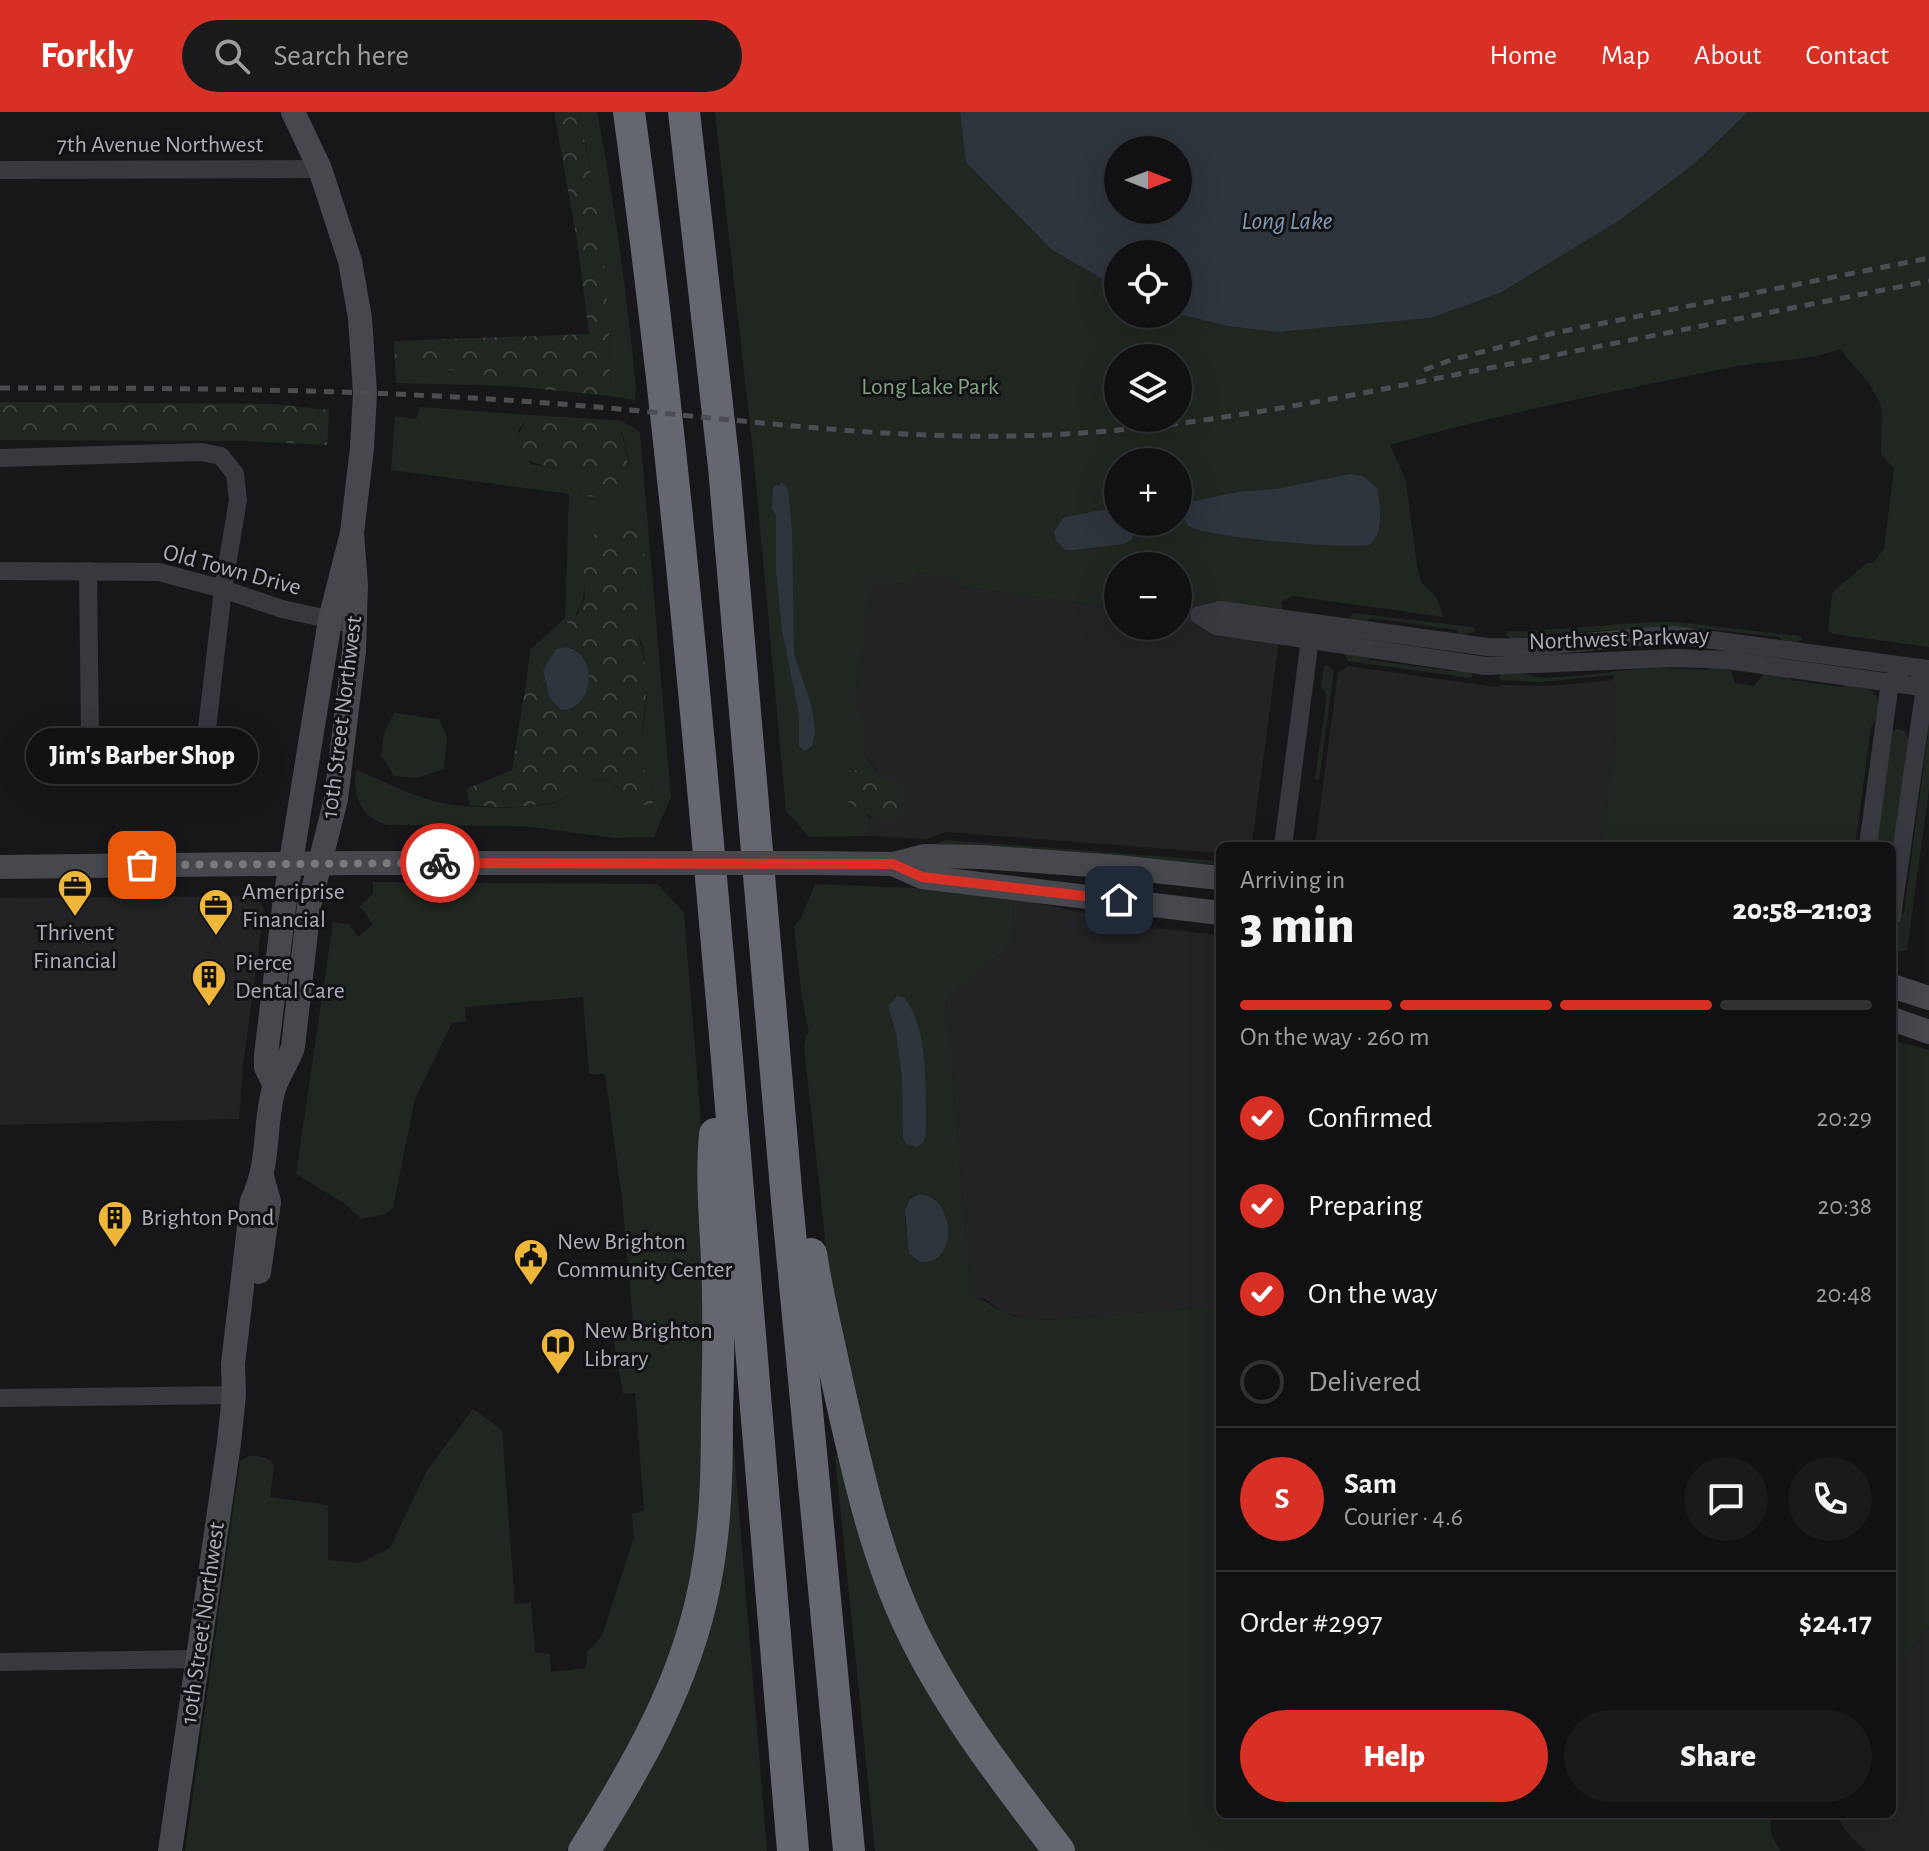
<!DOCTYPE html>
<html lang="en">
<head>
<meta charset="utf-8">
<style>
  :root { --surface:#111113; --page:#1a1a1c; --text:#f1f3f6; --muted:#9c9da0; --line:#303133; --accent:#d93025 }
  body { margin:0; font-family:"Alegreya Sans",sans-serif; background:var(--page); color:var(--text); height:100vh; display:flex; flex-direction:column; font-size:30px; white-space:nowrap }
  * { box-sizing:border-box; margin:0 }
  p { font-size:26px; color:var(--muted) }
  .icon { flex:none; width:44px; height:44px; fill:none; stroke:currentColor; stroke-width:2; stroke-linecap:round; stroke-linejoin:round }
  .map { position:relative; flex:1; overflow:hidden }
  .drawer { position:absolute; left:1216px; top:730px; width:680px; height:976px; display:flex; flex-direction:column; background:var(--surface); border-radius:12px; box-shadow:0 8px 32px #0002,0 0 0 2px var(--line) }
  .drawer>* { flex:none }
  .needle { width:52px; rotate:90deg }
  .tools { position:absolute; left:1104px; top:24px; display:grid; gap:16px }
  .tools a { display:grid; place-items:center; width:88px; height:88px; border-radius:50%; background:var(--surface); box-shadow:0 8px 32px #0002,0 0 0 2px var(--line); font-size:40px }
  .pin { position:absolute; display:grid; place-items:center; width:68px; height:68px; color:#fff; margin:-34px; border-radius:16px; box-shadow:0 4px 12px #0006 }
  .courier { position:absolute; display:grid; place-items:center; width:80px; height:80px; margin:-40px; border:6px solid #d93025; border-radius:50%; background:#fff; color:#222; box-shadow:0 2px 10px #0007 }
  .bubble { position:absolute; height:56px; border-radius:28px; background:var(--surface); box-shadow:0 8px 32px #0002,0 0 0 2px var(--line); font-size:26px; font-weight:800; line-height:56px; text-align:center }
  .headline em { font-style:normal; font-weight:800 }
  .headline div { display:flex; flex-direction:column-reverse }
  .headline { display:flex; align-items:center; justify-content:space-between; height:136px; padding:0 24px }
  h1 { font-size:52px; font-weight:800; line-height:60px }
  .bar { display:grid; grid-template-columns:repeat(4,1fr); gap:12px 8px; align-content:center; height:96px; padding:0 24px }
  .bar i { height:10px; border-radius:6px; background:var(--line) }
  .bar .selected { background:var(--accent) }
  .bar p { grid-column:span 4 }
  .line { display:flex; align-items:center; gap:20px; padding:0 24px; border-top:2px solid var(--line) }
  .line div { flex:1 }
  .round { display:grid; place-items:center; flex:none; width:84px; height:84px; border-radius:42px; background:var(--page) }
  ol { padding:0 24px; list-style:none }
  li { display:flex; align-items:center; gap:24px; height:88px }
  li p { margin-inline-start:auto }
  li .icon { padding:8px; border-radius:50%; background:var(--accent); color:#fff; stroke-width:4 }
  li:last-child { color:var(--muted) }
  li i { width:44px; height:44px; border:4px solid var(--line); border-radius:50% }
  .primary-button { display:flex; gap:16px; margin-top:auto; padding:16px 24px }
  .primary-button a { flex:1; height:92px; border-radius:48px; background:var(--accent); color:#fff; font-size:32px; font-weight:800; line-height:92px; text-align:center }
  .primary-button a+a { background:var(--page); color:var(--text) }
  header { display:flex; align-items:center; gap:48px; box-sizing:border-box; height:112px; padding:0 40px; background:var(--accent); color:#fff }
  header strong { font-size:38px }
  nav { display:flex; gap:44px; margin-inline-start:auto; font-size:28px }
  .search { width:560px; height:72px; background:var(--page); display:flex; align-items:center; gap:20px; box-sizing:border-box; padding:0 28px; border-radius:44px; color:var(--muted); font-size:30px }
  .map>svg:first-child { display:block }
  .built { fill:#232326 }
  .green { fill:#1f2720; fill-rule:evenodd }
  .forest { fill:url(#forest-crowns) }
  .water { fill:#2d363d; fill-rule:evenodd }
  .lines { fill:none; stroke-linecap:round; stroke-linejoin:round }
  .street { stroke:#38393e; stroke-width:18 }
  .secondary { stroke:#46484e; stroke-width:24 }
  .highway { stroke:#64676f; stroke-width:32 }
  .rail { stroke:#4b4d53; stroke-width:5; stroke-dasharray:10 8; stroke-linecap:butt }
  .secondary-bridge { stroke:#46484e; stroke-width:24 }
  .done { stroke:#777981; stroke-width:8; stroke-dasharray:0 14.4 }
  .route { stroke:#d93025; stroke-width:10 }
  .labels { text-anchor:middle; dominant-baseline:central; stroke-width:6; stroke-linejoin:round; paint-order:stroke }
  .street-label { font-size:24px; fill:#aaaeb9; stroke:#121214 }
  .park-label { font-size:24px; fill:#81a384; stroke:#121214 }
  .poi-label { font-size:24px; fill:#aaaeb9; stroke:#121214; text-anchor:start }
  .water-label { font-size:26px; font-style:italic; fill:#819ab3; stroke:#121214 }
</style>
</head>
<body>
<header>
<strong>Forkly</strong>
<div class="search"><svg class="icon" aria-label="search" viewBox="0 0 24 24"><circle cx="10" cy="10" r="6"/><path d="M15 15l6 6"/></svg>Search here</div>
<nav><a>Home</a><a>Map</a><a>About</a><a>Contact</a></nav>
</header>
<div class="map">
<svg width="1929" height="1739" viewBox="0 0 1929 1739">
  <defs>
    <pattern id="forest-crowns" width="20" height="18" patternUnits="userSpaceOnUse" patternTransform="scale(2)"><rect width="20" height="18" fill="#1f2720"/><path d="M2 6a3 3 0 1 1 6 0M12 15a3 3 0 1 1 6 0" fill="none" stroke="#3d443e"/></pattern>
  </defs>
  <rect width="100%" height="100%" fill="#171719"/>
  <g class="built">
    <polygon points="919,460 961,468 961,475 1118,496 1118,514 1178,514 1178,487 1283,499 1252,732 1220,734 1220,741 946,720 927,727 868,724 870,706 893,708 898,672 880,664 864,641 864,606 854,592 872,470 910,472"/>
    <polygon points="1348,554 1496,575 1501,573 1548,574 1614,568 1617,619 1602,734 1315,734 1338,560"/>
    <polygon points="248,784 259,788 264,798 243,952 239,1007 0,1013 0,786"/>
    <polygon points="1014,786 1154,816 1220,823 1220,1194 1047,1208 1023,1206 1002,1200 987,1188 971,1183 946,887 1012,832"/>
    <polygon points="1929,1514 1929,1739 1866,1739 1850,1724 1838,1707 1844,1702 1892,1702 1892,1564"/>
  </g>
  <g class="green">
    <path d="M580 0H597C615 92 627 184 636 276L635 288 610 284C612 188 597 94 580 0Z"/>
    <path d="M715 0H959L1052 138 1118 176V202H1178L1227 214 1277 220 1431 206 1500 181 1620 108 1694 52 1748 0H1929V535L1834 522 1828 519 1832 482 1835 478 1867 451H1873L1884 437 1894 357 1881 342 1882 301 1880 291 1870 273 1840 237C1806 250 1767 248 1732 255 1618 279 1502 301 1390 333L1406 369 1417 454 1421 469 1437 487 1444 505 1292 484 1281 490 1283 499 1182 489 1178 487V454H1118V496L961 475 960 468 919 460 911 472 872 470 854 592 864 606V641L876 660 848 657 843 687 856 693 870 706 868 724 809 725 786 699 753 340ZM1118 246H1178V306H1118ZM1118 350H1178V410H1118Z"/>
    <polygon points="395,249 502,266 510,274 396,271"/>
    <path d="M420 295 529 303 518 319 530 352 580 361 581 384H602L628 359 629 348 622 320 610 319 609 315 612 308H620L640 320 671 685 654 725 614 726 523 714 387 713C360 704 353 685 356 658 382 668 409 683 437 690 462 696 528 698 554 691 569 687 580 668 597 668 618 667 625 691 650 693L655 688 652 673 639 649 647 585 643 534 638 522 637 419 620 414 583 429C584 461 592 488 568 512L567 535 561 536 543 559 545 569 526 571 530 538 565 506 569 382 391 358 395 304 416 307Z"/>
    <polygon points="1353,501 1473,515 1476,519 1461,524 1456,518 1371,506 1366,511 1348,507"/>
    <path d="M1677 510 1800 524 1803 527 1795 531H1783L1779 525 1676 514 1532 523C1521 526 1515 532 1505 522L1509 519C1565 519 1621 509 1677 510Z"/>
    <polygon points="1344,541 1366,542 1370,548 1453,559 1458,555 1470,559 1473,564 1470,566 1348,549"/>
    <polygon points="1327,553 1334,559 1319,668 1315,667 1327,583 1321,574 1324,554"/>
    <path d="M1713 554 1730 556 1735 571 1754 574 1765 561 1787 562 1791 568 1841 575 1845 572C1862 575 1880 575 1878 596 1877 605 1877 609 1871 615L1855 734H1602L1617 619 1613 563 1541 570 1501 568 1499 565 1503 561 1522 560C1537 573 1615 558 1639 557 1661 555 1685 556 1707 558Z"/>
    <polygon points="1929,598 1929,677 1907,838 1898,840 1894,837 1898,807 1904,800 1928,622 1925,617"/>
    <polygon points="394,601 439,607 447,625 444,657 417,666 394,664 381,643 384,621"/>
    <polygon points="1897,617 1905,619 1909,629 1892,751 1892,734 1877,734 1877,720 1891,620"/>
    <polygon points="946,728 1220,749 1220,753 936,732"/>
    <path d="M373 770 657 772 684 800 702 1024 705 1312 696 1441 685 1511 657 1590 566 1739H185L240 1350C248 1341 261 1343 271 1349L274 1354 270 1385 328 1393V1448L360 1451 390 1436 426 1360 473 1297 502 1318 515 1492 531 1491 535 1540 549 1542 551 1560 586 1556 587 1540 602 1524 634 1425 632 1402 644 1398 635 1281 623 1282 613 1225 634 1222 622 1087 605 962H589L583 885 465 895 466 909 452 911 415 987 393 1095 386 1102 361 1107 345 1092 296 1062 333 810 349 812 358 825 373 812 360 794 373 782Z"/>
    <path d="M815 772 940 777 1014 786 1012 832 946 887 971 1183C983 1187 990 1193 1001 1199 1015 1206 1032 1207 1047 1208L1220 1194V1702H1772C1768 1716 1772 1727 1781 1739H1070L979 1618 890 1446 830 1170 804 935 806 922 809 921 801 880 794 814 801 806ZM890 905 925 970 926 999 902 965 896 922ZM935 1087 946 1104V1133L906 1119 905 1099 909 1088Z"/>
    <polygon points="1899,930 1929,938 1929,1514 1892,1564 1892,931"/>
    <polygon points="732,1315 767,1739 593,1739 653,1635"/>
    <polygon points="835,1344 842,1344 869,1428 1049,1739 875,1739"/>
  </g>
  <g class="forest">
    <path d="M554 0H580C584 29 590 57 595 86 606 152 611 218 610 284L510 274 501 266 395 249 394 229 589 222 577 128Z"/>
    <polygon points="0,290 274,292 329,298 327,333 246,329 0,328"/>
    <path d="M529 303 612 308 609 315 610 319 621 320C626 337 637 370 614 382 605 386 591 384 581 384L579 361C543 352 495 354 529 303Z"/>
    <path d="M620 413 637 419 644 439 643 495 638 522 648 567 639 649 652 673 655 688 650 694C626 691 620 670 602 668 582 665 570 688 551 691 525 696 496 696 470 693L466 677 512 658 526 571 545 569 549 585 573 536 567 535 568 512 565 506 577 503 585 486 583 429 600 419Z"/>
    <path d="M847 657 876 660 901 674 904 687 903 704C878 718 863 697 843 687L842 670Z"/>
  </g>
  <g class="water">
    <path d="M960 0H1748L1694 52 1620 108 1500 181 1431 206 1277 220 1227 214 1178 202V142H1118V176L1052 138 966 50ZM1118 38H1178V98H1118Z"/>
    <path d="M1350 362 1363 364 1377 376C1380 393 1385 422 1369 433 1343 437 1210 426 1188 414L1182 400 1187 391 1237 380 1276 377Z"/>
    <path d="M780 371 785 372 788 377 792 418 794 541C801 568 822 606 812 634L805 639 799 634V603L782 518 776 458V403L772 397 773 376 775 373 780 374Z"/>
    <polygon points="1101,398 1118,399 1118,410 1136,410 1132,427 1124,432 1074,438 1066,438 1056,429 1054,420 1063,406"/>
    <path d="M567 535C599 543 595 597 561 598L549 585 543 559 556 537Z"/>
    <path d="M897 884 904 885C929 915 926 984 926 1023L923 1031 917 1035 906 1032 903 1025 902 965 896 922 888 894Z"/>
    <path d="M918 1083C952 1078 963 1153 920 1150L909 1141 905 1098 909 1088Z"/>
  </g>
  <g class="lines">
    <g class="street">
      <polyline points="0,58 320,57"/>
      <polyline points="0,346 201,340 221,344 235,362 238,388 223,477 206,625 193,644 176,652 114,651 100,644 90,628 88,459"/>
      <polyline points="0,459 159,460 223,477 282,497 342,510"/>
      <polyline points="1199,503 1216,514 1486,554 1675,546 1727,548 1929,576"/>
      <path d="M1199 503 1221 498 1488 535C1551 537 1612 525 1675 523L1929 557"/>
      <polyline points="1283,734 1311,519"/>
      <polyline points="1868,734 1890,570 1899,564"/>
      <polyline points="1892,804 1925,575 1919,567"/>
      <polyline points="0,1286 234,1283"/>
      <polyline points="0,1550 197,1547"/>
    </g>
    <g class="secondary">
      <polyline points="813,751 893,752 924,744 981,745 1117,755 1220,766"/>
      <polyline points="893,752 922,765 1220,801"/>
      <polyline points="0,755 354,751 654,751"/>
      <polyline points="1892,874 1929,886"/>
      <polyline points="1892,907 1929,920"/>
      <polyline points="275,974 266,955 266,943 285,787 330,508 352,421 362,336 365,281 360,206 350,149 320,57 293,0"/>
      <polyline points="259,1160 269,1090 263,1068"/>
      <path d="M170 1739 229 1331 234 1283 233 1252 252 1089C271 1049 263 1015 274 976 278 964 288 950 293 935L309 794 336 687 354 539 356 473 352 421"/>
    </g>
    <g class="highway">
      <path d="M629 0C668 284 694 570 719 856 745 1150 770 1444 793 1739"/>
      <polyline points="684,0 724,355 787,1089 849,1739"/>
      <path d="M811 1142C818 1187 829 1229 838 1273 857 1357 874 1439 911 1517 950 1598 1005 1668 1059 1739"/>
      <path d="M584 1739C635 1658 685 1572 704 1476 716 1418 717 1360 717 1301 718 1262 719 1224 718 1185 718 1131 710 1076 715 1022"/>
    </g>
    <g class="rail">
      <polyline points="1424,258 1451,248 1554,221 1929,146"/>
      <path d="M0 276C183 276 365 277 547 291 702 302 859 327 1015 324 1169 321 1319 290 1469 260 1622 230 1776 199 1929 169"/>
    </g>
    <polyline class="secondary-bridge" points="654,751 813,751"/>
  </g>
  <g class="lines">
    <polyline class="done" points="142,753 440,751"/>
    <polyline class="route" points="440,751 893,752 922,765 1119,788"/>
  </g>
  <defs>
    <symbol id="office-pin" viewBox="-11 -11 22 30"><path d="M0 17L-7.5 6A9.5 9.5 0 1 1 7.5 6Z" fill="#eeb63a" stroke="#121214"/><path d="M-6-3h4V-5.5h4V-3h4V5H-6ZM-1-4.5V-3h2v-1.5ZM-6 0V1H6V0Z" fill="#111"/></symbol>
    <symbol id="building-pin" viewBox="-11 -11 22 30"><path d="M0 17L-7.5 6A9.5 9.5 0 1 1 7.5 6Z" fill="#eeb63a" stroke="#121214"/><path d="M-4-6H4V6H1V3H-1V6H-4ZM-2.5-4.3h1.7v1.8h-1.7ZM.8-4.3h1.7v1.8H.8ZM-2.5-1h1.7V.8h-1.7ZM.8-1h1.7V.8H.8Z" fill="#111"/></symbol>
    <symbol id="civic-pin" viewBox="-11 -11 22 30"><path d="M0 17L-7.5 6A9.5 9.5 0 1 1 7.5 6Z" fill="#eeb63a" stroke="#121214"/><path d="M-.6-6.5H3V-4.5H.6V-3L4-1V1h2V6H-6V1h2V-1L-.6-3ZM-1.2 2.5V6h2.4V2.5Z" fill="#111"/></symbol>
    <symbol id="library-pin" viewBox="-11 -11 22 30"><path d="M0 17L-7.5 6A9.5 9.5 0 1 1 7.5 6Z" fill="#eeb63a" stroke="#121214"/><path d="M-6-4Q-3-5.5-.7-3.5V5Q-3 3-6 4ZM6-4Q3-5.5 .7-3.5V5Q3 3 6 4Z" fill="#111"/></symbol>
  </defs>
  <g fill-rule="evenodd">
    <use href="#office-pin" x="55" y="755" width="40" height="54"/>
    <use href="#office-pin" x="196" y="774" width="40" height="54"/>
    <use href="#building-pin" x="189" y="845" width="40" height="54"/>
    <use href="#building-pin" x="95" y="1086" width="40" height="54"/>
    <use href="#civic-pin" x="511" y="1124" width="40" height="54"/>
    <use href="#library-pin" x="538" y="1213" width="40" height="54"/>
  </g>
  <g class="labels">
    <g class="street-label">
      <text x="160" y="33">7th Avenue Northwest</text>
      <text transform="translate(232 458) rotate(15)">Old Town Drive</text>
      <text transform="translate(1619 527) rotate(-2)">Northwest Parkway</text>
      <text transform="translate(342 605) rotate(-83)">10th Street Northwest</text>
      <text transform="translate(203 1511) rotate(-82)">10th Street Northwest</text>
    </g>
    <g class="park-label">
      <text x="930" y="275">Long Lake Park</text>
    </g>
    <g class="poi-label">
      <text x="242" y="780">Ameriprise<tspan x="242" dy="28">Financial</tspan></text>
      <text x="75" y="821" text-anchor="middle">Thrivent<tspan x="75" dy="28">Financial</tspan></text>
      <text x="235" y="851">Pierce<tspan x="235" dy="28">Dental Care</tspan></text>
      <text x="141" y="1106">Brighton Pond</text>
      <text x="557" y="1130">New Brighton<tspan x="557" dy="28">Community Center</tspan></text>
      <text x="584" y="1219">New Brighton<tspan x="584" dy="28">Library</tspan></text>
    </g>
    <g class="water-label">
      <text x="1287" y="109">Long Lake</text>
    </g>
  </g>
</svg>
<div class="tools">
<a><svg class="needle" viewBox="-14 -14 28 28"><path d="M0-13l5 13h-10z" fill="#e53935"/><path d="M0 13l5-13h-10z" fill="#9c9da0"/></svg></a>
<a><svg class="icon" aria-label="locate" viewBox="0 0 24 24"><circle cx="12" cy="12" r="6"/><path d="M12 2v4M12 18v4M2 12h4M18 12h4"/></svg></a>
<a><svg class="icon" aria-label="layers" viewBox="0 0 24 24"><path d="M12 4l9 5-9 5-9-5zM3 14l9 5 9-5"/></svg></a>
<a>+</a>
<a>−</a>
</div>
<div class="pin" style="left:142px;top:753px;background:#ea580c"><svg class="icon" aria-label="bag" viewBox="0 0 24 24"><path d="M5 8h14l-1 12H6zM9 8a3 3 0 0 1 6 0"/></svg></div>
<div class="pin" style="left:1119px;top:788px;background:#1f2937"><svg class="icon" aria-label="home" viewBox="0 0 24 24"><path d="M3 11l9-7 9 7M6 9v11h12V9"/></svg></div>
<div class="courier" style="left:440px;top:751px"><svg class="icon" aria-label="bike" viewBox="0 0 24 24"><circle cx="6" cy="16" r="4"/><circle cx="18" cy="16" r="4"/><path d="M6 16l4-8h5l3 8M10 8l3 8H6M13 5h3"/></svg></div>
<div class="bubble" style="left:26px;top:616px;width:232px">Jim's Barber Shop</div>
<section class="drawer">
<div class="headline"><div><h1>3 min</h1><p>Arriving in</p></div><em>20:58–21:03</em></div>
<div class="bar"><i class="selected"></i><i class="selected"></i><i class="selected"></i><i></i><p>On the way · 260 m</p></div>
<ol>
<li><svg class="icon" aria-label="check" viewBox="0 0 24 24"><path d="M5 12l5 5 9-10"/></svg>Confirmed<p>20:29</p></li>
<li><svg class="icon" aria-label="check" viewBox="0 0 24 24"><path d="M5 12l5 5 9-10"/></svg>Preparing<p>20:38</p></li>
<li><svg class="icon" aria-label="check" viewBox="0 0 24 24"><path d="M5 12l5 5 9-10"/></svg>On the way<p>20:48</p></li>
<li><i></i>Delivered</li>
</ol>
<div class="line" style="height:144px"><b class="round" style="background:var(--accent);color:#fff">S</b><div><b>Sam</b><p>Courier · 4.6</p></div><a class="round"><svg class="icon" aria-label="chat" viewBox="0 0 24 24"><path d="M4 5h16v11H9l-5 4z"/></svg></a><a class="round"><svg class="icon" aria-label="phone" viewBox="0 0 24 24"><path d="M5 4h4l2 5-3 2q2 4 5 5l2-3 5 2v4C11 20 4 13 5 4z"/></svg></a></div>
<div class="line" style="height:104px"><div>Order #2997</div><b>$24.17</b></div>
<div class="primary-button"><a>Help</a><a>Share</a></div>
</section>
</div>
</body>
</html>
